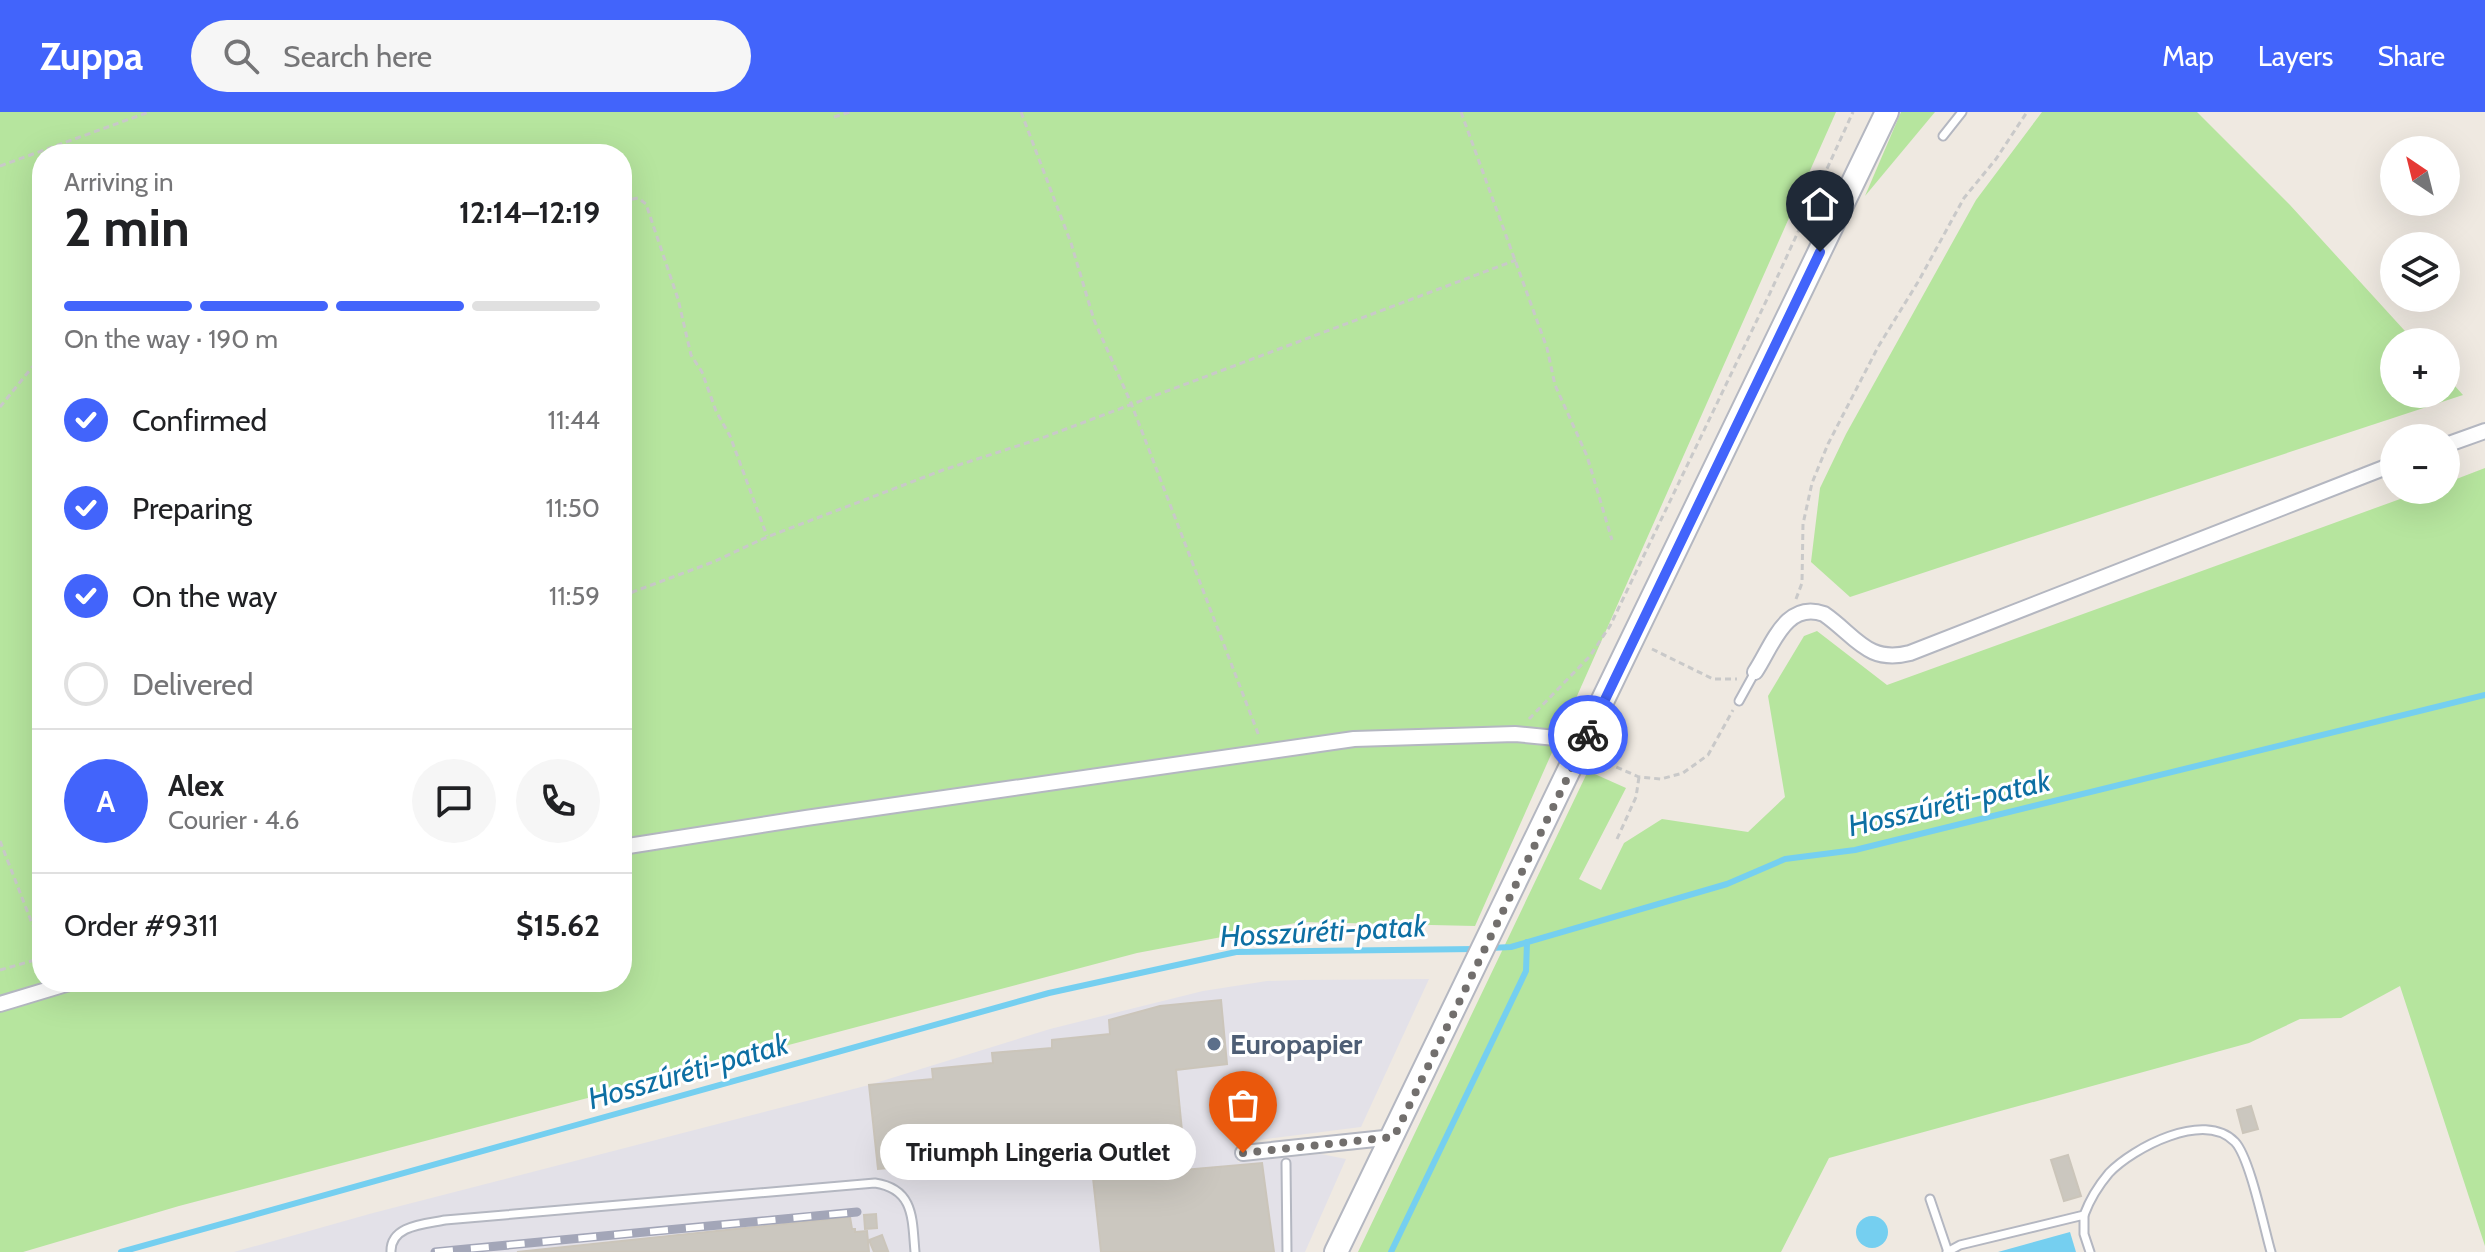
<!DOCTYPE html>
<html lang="en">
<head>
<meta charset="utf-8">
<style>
  :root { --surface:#fff; --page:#f6f6f6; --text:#202124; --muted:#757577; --line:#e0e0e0; --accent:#4264fb }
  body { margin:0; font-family:Cabin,sans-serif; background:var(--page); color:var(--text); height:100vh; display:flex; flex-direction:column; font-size:30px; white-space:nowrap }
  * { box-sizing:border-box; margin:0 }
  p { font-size:26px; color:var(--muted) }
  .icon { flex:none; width:44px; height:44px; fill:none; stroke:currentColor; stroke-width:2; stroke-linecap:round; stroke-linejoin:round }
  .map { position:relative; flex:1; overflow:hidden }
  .details { position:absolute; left:32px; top:32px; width:600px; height:848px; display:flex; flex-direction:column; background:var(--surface); border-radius:32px; box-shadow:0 8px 32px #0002 }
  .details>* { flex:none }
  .needle { width:52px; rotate:325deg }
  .fabs { position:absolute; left:2380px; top:24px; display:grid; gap:16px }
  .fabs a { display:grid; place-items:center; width:80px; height:80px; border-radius:50%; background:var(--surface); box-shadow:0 8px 32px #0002; font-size:40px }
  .pin { position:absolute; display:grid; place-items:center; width:68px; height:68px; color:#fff; margin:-82px -34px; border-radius:50% 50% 50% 0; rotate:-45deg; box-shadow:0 0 8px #0007 }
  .pin .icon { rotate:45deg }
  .courier { position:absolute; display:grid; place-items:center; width:80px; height:80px; margin:-40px; border:6px solid #4264fb; border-radius:50%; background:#fff; color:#222; box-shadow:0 2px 10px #0007 }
  .bubble { position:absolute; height:56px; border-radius:28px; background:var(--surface); box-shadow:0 8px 32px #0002; font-size:26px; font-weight:800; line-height:56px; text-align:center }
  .summary em { font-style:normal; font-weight:800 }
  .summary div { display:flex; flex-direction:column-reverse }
  .summary { display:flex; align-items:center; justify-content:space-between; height:136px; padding:0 32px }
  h1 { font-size:52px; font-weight:800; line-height:60px }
  .bar { display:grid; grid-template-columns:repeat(4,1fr); gap:12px 8px; align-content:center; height:96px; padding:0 32px }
  .bar i { height:10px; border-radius:6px; background:var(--line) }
  .bar .current { background:var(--accent) }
  .bar p { grid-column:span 4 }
  .line { display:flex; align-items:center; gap:20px; padding:0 32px; border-top:2px solid var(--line) }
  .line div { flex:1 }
  .round { display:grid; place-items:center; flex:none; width:84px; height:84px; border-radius:42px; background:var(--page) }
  ol { padding:0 32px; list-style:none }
  li { display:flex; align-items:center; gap:24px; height:88px }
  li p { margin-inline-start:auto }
  li .icon { padding:8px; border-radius:50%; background:var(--accent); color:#fff; stroke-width:4 }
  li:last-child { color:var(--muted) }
  li i { width:44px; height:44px; border:4px solid var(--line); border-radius:50% }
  header { display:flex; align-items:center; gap:48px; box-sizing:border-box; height:112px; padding:0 40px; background:var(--accent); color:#fff }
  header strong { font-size:38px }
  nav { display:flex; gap:44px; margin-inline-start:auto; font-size:28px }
  .search { width:560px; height:72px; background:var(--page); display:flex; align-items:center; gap:20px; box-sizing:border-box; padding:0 28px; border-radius:44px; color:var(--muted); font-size:30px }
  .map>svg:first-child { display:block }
  .industrial { fill:#e3e1e8 }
  .green { fill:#b6e59e; fill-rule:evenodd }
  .water { fill:#75cff0 }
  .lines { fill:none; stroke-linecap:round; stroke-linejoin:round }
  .stream { stroke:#75cff0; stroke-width:6 }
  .building { fill:#cbc7bf; stroke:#cbc5ba; stroke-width:2 }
  .lane-casing { stroke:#b4b7c1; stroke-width:11 }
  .street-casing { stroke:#b4b7c1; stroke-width:18 }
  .secondary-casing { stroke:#b4b7c1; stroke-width:26 }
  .path { stroke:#c9c9c9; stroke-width:3; stroke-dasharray:6 4; stroke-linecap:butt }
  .lane { stroke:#fff; stroke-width:7 }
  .street { stroke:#fff; stroke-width:14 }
  .secondary { stroke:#fff; stroke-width:22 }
  .rail-casing { stroke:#a3a6b8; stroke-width:9 }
  .rail { stroke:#fff; stroke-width:6; stroke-dasharray:18; stroke-linecap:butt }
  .done { stroke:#726f6d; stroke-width:8; stroke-dasharray:0 14.4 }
  .route { stroke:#4264fb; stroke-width:10 }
  .service-dot { fill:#5c6f8a; stroke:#fff; stroke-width:3 }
  .labels { text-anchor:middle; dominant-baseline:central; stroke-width:6; stroke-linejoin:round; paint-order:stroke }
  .service-label { font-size:28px; font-weight:bold; fill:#4e5e75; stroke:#fff; text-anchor:start }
  .water-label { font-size:30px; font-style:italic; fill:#0d6fa3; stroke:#fff }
</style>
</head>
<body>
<header>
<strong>Zuppa</strong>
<div class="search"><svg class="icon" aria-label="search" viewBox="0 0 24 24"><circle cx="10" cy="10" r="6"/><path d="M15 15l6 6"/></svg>Search here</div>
<nav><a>Map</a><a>Layers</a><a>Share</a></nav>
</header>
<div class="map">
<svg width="2485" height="1140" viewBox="0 0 2485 1140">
  <rect width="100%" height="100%" fill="#efe9e1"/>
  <polygon class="industrial" points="1429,867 1361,1015 1235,1031 1238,1050 1321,1042 1346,1047 1305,1140 234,1140 373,1101 869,973 1050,917 1203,879 1267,869 1300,868"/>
  <g class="green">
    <path d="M0 0H1836L1475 814 1301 810 1137 841 179 1094 23 1140H0ZM42 42H622V870H42Z"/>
    <polygon points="1901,0 1935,0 1865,84"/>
    <polygon points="2042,0 2197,0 2290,93 2415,230 2394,230 2394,282 2446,282 2446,264 2463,283 1850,485 1811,450 1820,376 1846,322 1976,88"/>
    <polygon points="2485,356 2485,1134 2400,874 2341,906 2300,907 2249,931 1829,1046 1781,1140 1358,1140 1588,659 1626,676 1579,767 1601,778 1624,731 1662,707 1748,720 1785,685 1768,584 1804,524 1817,519 1887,573 2425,378 2446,378 2446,371"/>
  </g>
  <g class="water">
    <circle cx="1872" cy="1120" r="16"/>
    <polygon points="2070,1120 2076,1140 1998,1140"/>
  </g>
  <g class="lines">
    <g class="stream">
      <polyline points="1490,836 1511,835 1727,772 1785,747 1855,738 2485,583"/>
      <polyline points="121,1140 1049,881 1236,840 1475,837"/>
      <polyline points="1391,1140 1526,859 1527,830"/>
    </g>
  </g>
  <g class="building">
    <polygon points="1221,888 1227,952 1176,958 1183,1029 1122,1035 1121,1032 1003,1044 1003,1046 878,1057 869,973 933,967 932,957 993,951 992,941 1052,936 1052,928 1110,922 1109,908 1160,894"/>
    <polygon points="2251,994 2258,1017 2243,1021 2237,998"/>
    <polygon points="2068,1043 2081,1084 2064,1089 2051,1048"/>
    <polygon points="1262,1051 1274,1140 1101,1140 1093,1066"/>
    <polygon points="876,1102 877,1116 865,1117 864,1103"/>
    <polygon points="850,1105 852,1117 855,1117 855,1120 867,1119 869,1140 517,1140"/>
    <polygon points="882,1123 888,1139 874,1140 869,1128"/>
  </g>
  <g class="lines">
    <defs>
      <g id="lane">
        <polyline points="1943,24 1962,0"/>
        <polyline points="1739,589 1755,560"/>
        <polyline points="1286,1051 1287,1140"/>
        <polyline points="1930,1087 1948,1140"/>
        <path d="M2084 1103C2090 1087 2098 1074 2109 1061 2133 1036 2204 998 2235 1030 2250 1046 2264 1116 2271 1140"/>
        <path d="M391 1140C390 1113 426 1112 445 1108L875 1071C915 1077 912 1108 915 1140"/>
        <polyline points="1947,1140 1960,1133 2084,1103 2084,1122 2090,1140"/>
      </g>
      <g id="street">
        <polyline points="2446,333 2485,319"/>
        <path d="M1755 560C1772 535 1785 488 1824 502 1856 524 1867 552 1910 541L2394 352"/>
        <polyline points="622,735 806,706 1354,627 1515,622 1556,626 1581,638"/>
        <polyline points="0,892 73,870"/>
        <polyline points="1243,1041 1394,1025"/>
      </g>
      <polyline id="secondary" points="1336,1140 1887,0"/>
    </defs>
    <use href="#lane" class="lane-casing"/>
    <use href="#street" class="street-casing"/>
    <use href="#secondary" class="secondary-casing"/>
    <g class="path">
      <polyline points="1021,0 1071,131 1094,208 1131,291 1259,624"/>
      <polyline points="1461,0 1547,236 1555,273 1587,344 1612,428"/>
      <polyline points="834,5 850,0"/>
      <polyline points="0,54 149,0"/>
      <polyline points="622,89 638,86 646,92 678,187 691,243 702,260 716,299 730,324 767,424"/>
      <polyline points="0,295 42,243"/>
      <polyline points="622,484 713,450 767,425 943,358 1042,326 1516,148"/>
      <polyline points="1796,487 1802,471 1803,412 1812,371 1828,332 1878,235 1918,170 1964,86 1996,47 2027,0"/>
      <polyline points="1652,537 1713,567 1737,567"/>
      <polyline points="1529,607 1590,544 1610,514 1770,181 1853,0"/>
      <polyline points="1598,647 1639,665 1661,667 1683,661 1708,643 1733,598"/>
      <polyline points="1617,727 1636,685 1639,665"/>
      <polyline points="0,729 42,837"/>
      <polyline points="0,858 42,846"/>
    </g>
    <use href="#lane" class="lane"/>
    <use href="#street" class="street"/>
    <use href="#secondary" class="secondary"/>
    <defs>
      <polyline id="rail" points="435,1140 857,1100"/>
    </defs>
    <use href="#rail" class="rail-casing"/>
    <use href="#rail" class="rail"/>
  </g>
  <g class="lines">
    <polyline class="done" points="1243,1041 1394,1025 1588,623"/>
    <polyline class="route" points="1588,623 1820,140"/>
  </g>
  <circle class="service-dot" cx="1214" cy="932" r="8"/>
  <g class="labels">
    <g class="service-label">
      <text x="1230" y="932">Europapier</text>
    </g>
    <g class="water-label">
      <text transform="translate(1949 691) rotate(-13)">Hosszúréti-patak</text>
      <text transform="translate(1323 819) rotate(-3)">Hosszúréti-patak</text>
      <text transform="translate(688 959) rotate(-16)">Hosszúréti-patak</text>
    </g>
  </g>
</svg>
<div class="fabs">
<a><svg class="needle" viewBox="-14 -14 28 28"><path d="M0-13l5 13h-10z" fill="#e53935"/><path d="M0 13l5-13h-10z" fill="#757577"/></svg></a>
<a><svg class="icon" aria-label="layers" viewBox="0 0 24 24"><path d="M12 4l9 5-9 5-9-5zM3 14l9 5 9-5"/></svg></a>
<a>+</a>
<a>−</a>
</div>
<div class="pin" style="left:1243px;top:1041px;background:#ea580c"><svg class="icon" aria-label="bag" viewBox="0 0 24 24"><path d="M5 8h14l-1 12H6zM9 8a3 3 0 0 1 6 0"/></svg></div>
<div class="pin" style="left:1820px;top:140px;background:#1f2937"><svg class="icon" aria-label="home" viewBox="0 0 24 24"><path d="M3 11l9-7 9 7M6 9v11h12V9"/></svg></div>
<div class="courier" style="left:1588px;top:623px"><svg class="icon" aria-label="bike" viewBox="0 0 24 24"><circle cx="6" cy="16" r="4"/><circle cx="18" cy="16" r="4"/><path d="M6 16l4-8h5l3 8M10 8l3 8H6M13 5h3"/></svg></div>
<div class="bubble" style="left:880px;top:1012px;width:316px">Triumph Lingeria Outlet</div>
<section class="details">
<div class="summary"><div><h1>2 min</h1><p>Arriving in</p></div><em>12:14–12:19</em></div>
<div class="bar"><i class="current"></i><i class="current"></i><i class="current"></i><i></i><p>On the way · 190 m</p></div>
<ol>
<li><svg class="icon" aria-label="check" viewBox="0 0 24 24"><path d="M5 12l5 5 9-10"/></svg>Confirmed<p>11:44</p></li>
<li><svg class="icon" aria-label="check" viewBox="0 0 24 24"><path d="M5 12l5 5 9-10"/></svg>Preparing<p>11:50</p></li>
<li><svg class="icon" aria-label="check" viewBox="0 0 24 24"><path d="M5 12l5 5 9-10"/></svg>On the way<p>11:59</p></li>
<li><i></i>Delivered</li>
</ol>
<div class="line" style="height:144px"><b class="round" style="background:var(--accent);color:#fff">A</b><div><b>Alex</b><p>Courier · 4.6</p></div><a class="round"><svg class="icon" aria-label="chat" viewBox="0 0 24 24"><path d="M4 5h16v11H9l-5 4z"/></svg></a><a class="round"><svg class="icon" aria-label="phone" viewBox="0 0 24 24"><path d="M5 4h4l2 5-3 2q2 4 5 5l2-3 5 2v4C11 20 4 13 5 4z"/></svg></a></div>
<div class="line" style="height:104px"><div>Order #9311</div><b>$15.62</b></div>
</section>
</div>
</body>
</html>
